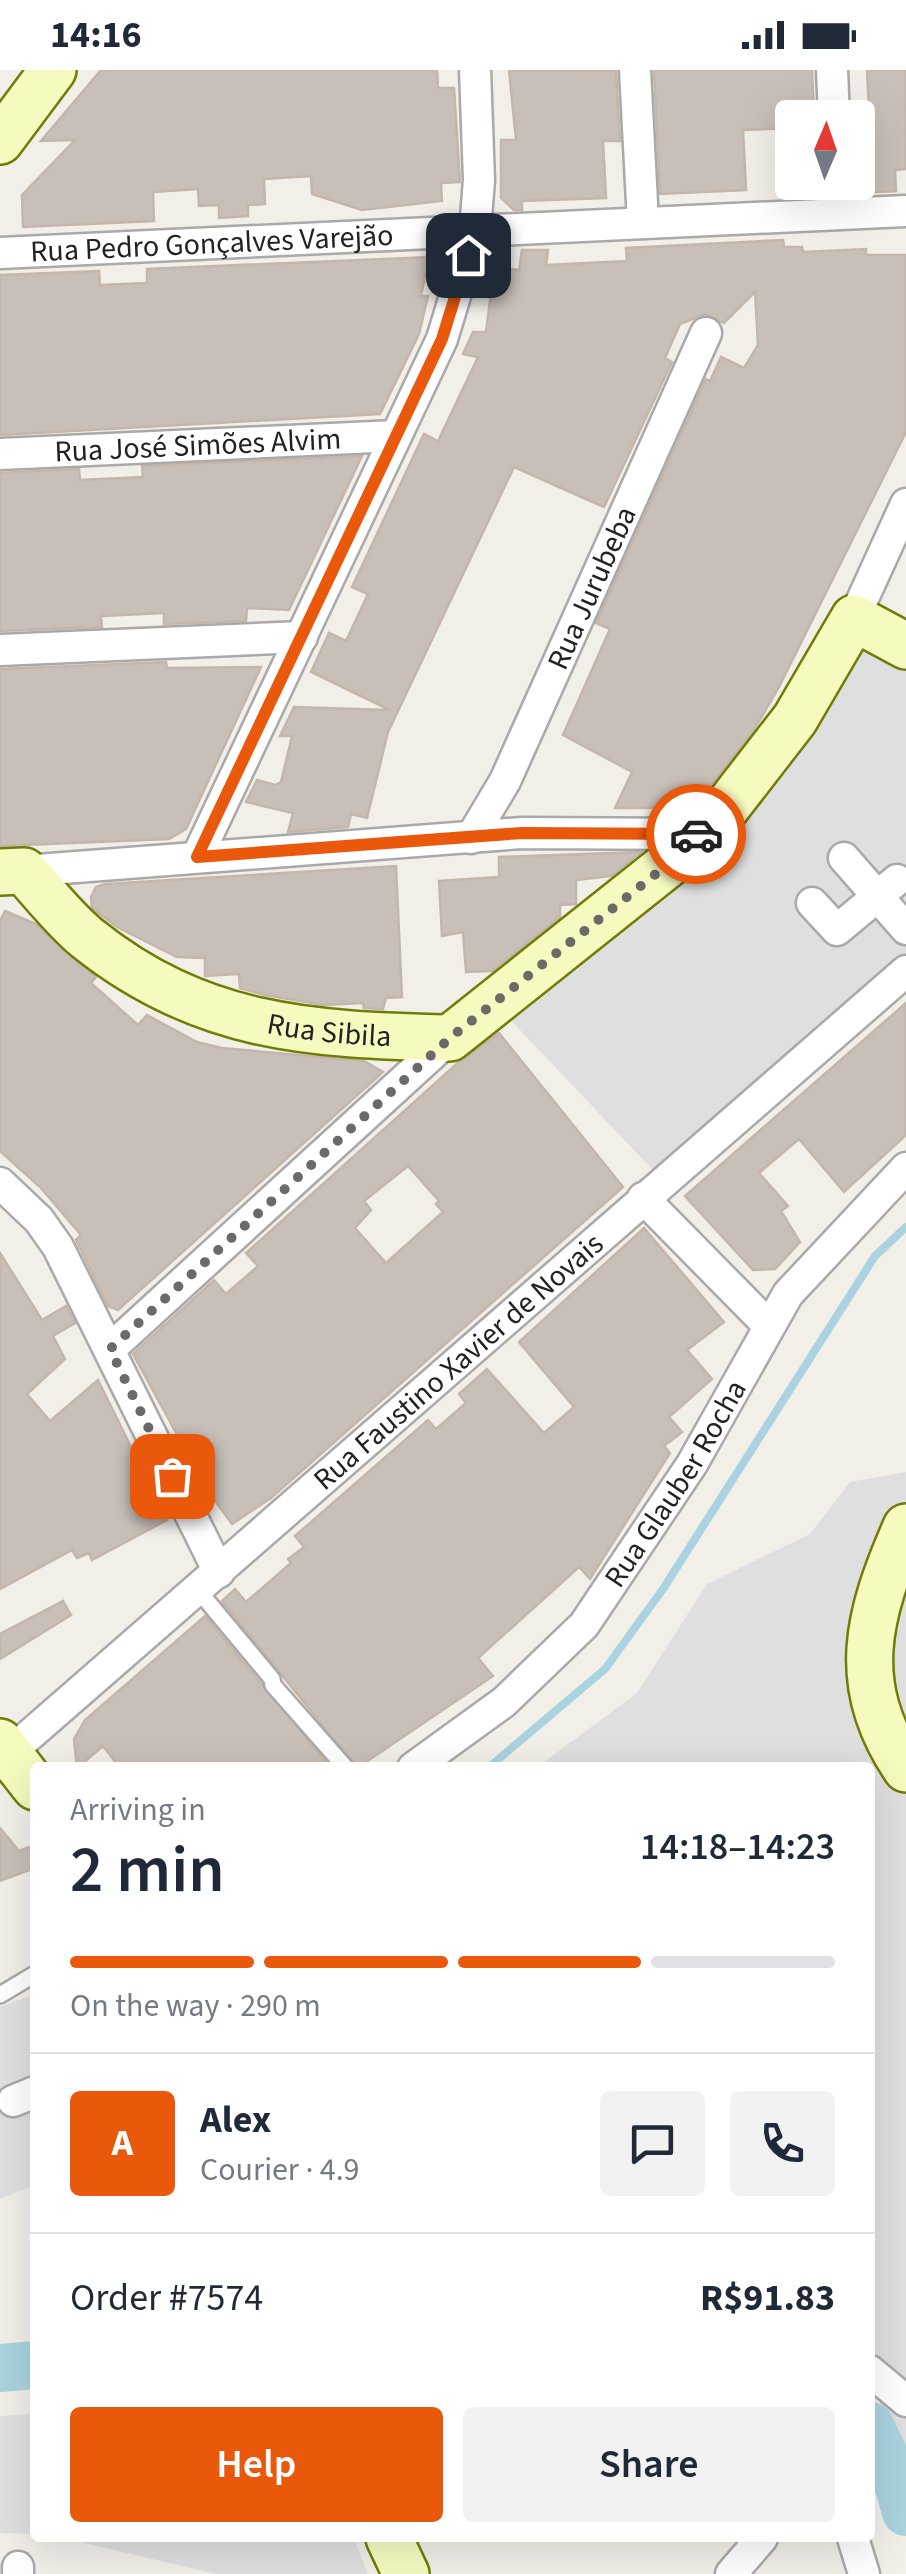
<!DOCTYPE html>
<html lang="en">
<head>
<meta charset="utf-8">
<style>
  :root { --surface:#fff; --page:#f2f2f3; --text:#1f2937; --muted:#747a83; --line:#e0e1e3; --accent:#ea580c }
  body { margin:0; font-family:"Source Sans 3",sans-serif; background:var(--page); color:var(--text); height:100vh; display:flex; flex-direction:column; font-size:38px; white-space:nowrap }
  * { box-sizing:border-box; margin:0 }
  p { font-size:32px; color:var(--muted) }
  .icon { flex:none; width:55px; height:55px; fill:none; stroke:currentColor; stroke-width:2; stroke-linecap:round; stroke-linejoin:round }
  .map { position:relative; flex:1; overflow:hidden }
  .drawer { position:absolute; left:30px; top:1692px; width:845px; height:780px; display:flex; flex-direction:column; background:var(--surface); border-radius:10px; box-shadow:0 10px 40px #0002 }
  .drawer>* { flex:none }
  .needle { width:65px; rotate:2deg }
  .fabs { position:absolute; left:775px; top:30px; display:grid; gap:20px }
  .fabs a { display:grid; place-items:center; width:100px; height:100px; border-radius:10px; background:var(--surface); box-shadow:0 10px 40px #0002; font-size:50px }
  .pin { position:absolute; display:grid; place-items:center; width:85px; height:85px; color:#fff; margin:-42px; border-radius:20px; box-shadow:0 5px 15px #0006 }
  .courier { position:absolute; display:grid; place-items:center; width:100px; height:100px; margin:-50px; border:8px solid #ea580c; border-radius:50%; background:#fff; color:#222; box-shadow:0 2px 12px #0007 }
  .head em { font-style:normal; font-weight:600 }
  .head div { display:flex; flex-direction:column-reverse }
  .head { display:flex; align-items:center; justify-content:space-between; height:170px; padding:0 40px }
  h1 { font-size:65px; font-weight:600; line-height:75px }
  .bar { display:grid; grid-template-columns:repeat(4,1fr); gap:15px 10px; align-content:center; height:120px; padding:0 40px }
  .bar i { height:12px; border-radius:8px; background:var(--line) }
  .bar .selected { background:var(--accent) }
  .bar p { grid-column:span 4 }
  .line { display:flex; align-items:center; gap:25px; padding:0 40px; border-top:2px solid var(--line) }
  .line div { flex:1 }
  .round { display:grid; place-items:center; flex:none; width:105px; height:105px; border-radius:10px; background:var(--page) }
  .primary-button { display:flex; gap:20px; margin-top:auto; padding:20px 40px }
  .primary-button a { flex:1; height:115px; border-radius:10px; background:var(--accent); color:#fff; font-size:40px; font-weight:600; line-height:115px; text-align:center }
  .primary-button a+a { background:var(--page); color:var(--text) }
  .status { display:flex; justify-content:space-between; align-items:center; height:70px; padding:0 50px; background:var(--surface); direction:ltr }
  .status svg { height:28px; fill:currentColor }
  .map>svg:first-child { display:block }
  .residential { fill:#e0dfdf }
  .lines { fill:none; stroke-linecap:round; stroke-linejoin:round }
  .stream { stroke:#aad3df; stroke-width:8 }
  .river { stroke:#aad3df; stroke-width:48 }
  .building { fill:#c7bfb8; stroke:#c4b6ab; stroke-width:2.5; fill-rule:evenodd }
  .lane-casing { stroke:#a9a9a9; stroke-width:20 }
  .street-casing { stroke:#a9a9a9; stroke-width:35 }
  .secondary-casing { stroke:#707d05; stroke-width:50 }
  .lane { stroke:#fff; stroke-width:15 }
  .street { stroke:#fff; stroke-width:30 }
  .secondary { stroke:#f7fabf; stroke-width:45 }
  .done { stroke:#6b6a68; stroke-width:10; stroke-dasharray:0 18 }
  .route { stroke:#ea580c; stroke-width:12 }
  .labels { text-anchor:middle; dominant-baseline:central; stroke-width:10; stroke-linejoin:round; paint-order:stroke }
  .street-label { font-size:30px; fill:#222; stroke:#fff }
</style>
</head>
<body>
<div class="status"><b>14:16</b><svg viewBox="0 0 49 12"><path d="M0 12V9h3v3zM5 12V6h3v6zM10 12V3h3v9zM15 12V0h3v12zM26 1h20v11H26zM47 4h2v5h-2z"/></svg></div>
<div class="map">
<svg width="906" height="2504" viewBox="0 0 906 2504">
  <rect width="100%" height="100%" fill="#f2efe9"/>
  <g class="residential">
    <polygon points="876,544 906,555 906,918 672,1120 499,938 734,755"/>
    <polygon points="906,1402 906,2384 870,2314 870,1698 536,1698 637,1623 707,1514 810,1464 850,1412"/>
    <polygon points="35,1924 35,2115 0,2129 0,1937"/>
    <polygon points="35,2344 35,2464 0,2463 0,2346"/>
    <polygon points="63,2468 354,2468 368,2504 216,2504"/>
  </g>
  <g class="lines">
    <polyline class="stream" points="488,1698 605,1599 663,1519 875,1186 906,1157"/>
    <g class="river">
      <polyline points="0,2298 35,2295"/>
      <polyline points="870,2356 898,2414 906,2442"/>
    </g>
  </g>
  <g class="building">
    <polygon points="101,0 437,0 438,18 454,18 460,112 441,113 442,131 362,140 312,124 311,106 264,109 265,134 248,135 248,146 219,148 219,135 199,136 198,119 153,122 154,151 23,157 22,125 75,70 41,71"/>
    <polygon points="509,0 616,1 620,71 603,71 606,128 522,131 522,140 514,140 501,128 501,70 516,70"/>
    <polygon points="654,0 812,0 814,48 792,48 792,58 743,60 746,120 660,124"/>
    <polygon points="867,0 906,0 906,99 895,100 896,121 858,123 858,45 869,40"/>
    <polygon points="783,170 784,177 802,177 803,182 866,179 866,185 906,185 906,362 779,617 754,660 700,729 677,721 677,738 615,738 632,702 563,665 610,559 596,553 706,309 710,311 721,287 744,298 758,275 755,222 724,253 705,244 680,254 665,288 672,292 604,437 514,397 388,662 367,748 351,744 348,757 288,762 293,743 246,732 257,710 275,715 281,712 292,666 280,666 294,637 390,640 311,602 329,563 346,571 368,524 352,517 424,364 438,371 478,287 463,284 473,262 486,262 491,223 482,222 487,196 519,200 522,180 548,180 546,195 627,191 626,178"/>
    <polygon points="429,187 421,226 428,226 419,264 380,344 0,365 0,205 99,201 100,215 147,213 147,199"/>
    <polygon points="362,386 289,540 247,538 246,551 164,554 164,543 101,546 102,557 0,561 0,403 79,399 80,410 143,407 142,396"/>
    <polygon points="166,592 167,598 261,597 186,759 169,769 0,776 0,599"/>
    <polygon points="641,782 611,806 576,810 576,834 560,835 560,847 492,901 466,902 463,862 442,866 439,811 499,807 499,787"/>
    <polygon points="396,796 402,927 386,928 383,939 364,938 363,933 324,935 265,925 240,918 239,904 205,906 205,888 177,887 117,857 92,838 91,827 96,817 105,814"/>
    <polygon points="5,841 36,854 96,907 91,913 138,955 147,945 197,972 222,978 364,991 383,1002 118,1240 108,1236 76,1170 81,1165 40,1117 0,1081 0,851"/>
    <polygon points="906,933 906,1065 844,1122 799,1069 759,1103 788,1136 781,1141 800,1172 775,1199 753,1200 685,1126"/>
    <path d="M499 963 623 1117 271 1428 232 1454 208 1421 133 1284 214 1210 226 1224 258 1196 246 1183 461 990ZM408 1096 439 1131 436 1134 443 1142 386 1193 355 1158 371 1140 364 1131Z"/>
    <polygon points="644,1158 724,1252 687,1280 712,1309 669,1347 682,1362 664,1376 670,1383 590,1509 579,1497 478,1588 493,1606 357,1698 222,1531 235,1519 246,1532 291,1493 288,1489 304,1477 295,1466 428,1350 436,1359 466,1333 459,1324 487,1299 544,1363 574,1337 519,1272"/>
    <polygon points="0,1183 42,1250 66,1236 75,1253 53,1266 65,1289 27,1324 50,1351 98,1310 167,1450 92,1490 89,1483 77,1488 72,1480 0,1519"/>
    <polygon points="63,1531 71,1545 0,1589 0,1564"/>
    <polygon points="205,1546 331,1698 120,1698 103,1676 77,1698 74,1669 85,1650"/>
    <polygon points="0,1758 19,1781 35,1775 35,1798 0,1811"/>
  </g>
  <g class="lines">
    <defs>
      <g id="lane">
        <polyline points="198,1520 272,1609 273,1615 346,1698"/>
        <polyline points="0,1925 35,1904"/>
      </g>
      <g id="street">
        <polyline points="635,0 643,152"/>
        <polyline points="832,0 834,48"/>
        <polyline points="837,112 838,144"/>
        <path id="s1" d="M0 183 906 141"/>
        <path id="s2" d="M0 384 396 366"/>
        <polyline points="854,548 906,434"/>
        <polyline points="0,580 302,567"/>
        <path id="s3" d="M471 768 505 711 706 263"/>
        <polyline points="197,787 442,269 475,160 479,110 475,0"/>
        <polyline points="844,788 906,859"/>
        <polyline points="24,801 522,763 706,764"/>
        <polyline points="812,833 837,860 897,810"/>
        <polyline points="0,1113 39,1150 58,1177 219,1502"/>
        <polyline points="643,1128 767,1254"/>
        <polyline points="110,1279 450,968"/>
        <path id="s4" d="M0 1691 906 901"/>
        <path id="s5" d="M413 1698 504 1632 584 1555 692 1394 788 1224 906 1098"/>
        <polyline points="13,2031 35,2022"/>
        <polyline points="870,2301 906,2331"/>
        <polyline points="853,2468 864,2504"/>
        <polyline points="18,2504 18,2497"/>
        <polyline points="731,2504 762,2468"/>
      </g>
      <g id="secondary">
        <polyline points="0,71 53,0"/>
        <path id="s6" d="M0 802 24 801C44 823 64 849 87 868 200 959 311 965 450 968L706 764 795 649 854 548 906 576"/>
        <path d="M906 1457C868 1544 848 1614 906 1699"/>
        <polyline points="0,1672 35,1717"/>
        <polyline points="389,2468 406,2504"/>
      </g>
    </defs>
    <use href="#lane" class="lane-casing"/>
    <use href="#street" class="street-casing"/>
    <use href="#secondary" class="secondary-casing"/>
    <use href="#lane" class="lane"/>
    <use href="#street" class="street"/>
    <use href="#secondary" class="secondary"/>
  </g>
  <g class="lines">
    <polyline class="done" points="172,1406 110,1279 450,968 706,764 696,764"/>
    <polyline class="route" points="468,185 442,269 197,787 522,763 696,764"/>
  </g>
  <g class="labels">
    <g class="street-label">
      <text stroke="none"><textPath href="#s1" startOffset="212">Rua Pedro Gonçalves Varejão</textPath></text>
      <text stroke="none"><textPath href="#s2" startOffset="198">Rua José Simões Alvim</textPath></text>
      <text stroke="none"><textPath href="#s3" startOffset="278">Rua Jurubeba</textPath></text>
      <text stroke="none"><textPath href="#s6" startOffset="380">Rua Sibila</textPath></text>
      <text stroke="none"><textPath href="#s4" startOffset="608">Rua Faustino Xavier de Novais</textPath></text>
      <text stroke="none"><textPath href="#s5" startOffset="392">Rua Glauber Rocha</textPath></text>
    </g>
  </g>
</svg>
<div class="fabs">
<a><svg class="needle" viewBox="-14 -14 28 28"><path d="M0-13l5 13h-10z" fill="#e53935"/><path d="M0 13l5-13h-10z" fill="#747a83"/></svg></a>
</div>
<div class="pin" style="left:172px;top:1406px;background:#ea580c"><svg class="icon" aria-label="bag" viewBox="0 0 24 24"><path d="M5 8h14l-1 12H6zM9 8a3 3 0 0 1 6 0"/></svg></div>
<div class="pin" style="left:468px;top:185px;background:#1f2937"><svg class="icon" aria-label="home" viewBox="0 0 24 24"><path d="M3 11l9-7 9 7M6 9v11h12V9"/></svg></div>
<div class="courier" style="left:696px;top:764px"><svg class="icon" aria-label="car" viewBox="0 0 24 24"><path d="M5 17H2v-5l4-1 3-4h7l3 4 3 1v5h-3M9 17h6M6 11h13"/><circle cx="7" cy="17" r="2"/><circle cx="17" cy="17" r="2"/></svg></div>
<section class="drawer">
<div class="head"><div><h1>2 min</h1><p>Arriving in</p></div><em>14:18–14:23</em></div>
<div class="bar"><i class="selected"></i><i class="selected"></i><i class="selected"></i><i></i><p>On the way · 290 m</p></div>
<div class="line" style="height:180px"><b class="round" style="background:var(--accent);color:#fff">A</b><div><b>Alex</b><p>Courier · 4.9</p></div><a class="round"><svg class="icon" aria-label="chat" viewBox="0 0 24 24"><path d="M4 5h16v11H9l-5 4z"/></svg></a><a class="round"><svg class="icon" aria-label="phone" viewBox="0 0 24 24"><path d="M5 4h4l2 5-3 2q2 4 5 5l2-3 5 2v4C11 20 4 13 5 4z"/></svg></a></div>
<div class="line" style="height:130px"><div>Order #7574</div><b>R$91.83</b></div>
<div class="primary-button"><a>Help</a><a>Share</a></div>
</section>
</div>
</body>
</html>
